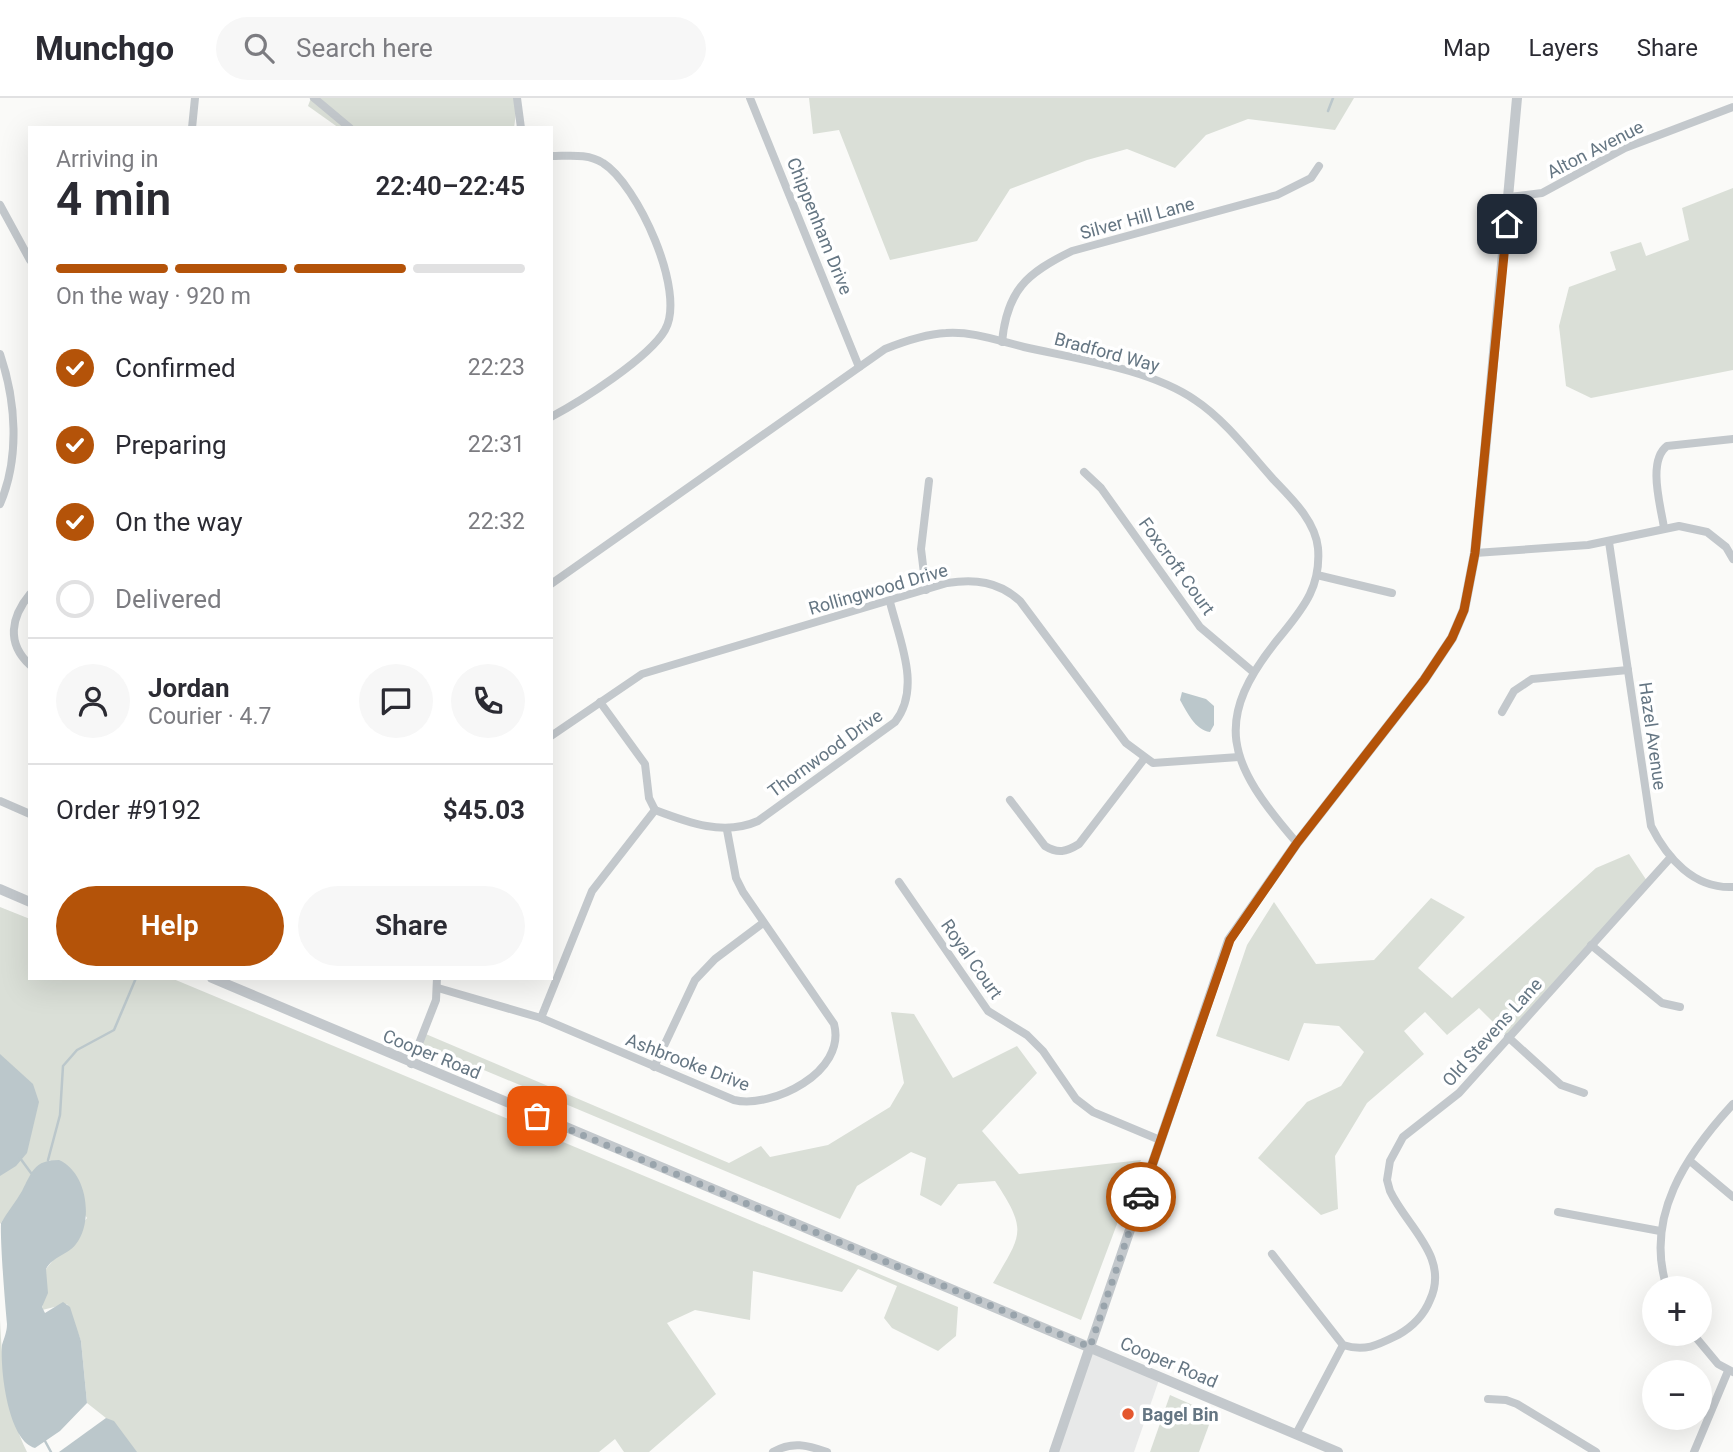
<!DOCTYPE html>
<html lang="en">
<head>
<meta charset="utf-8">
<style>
  :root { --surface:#fff; --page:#f7f7f7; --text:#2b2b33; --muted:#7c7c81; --line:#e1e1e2; --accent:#b45309 }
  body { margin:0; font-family:Roboto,sans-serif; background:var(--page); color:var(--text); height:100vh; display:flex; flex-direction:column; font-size:26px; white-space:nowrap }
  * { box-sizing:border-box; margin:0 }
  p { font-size:23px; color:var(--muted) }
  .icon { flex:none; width:38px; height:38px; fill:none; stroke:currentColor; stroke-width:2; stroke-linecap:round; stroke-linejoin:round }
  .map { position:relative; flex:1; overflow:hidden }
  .drawer { position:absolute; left:28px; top:28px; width:525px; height:854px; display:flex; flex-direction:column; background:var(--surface); border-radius:0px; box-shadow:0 7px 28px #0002 }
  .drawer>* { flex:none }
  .fabs { position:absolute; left:1642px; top:1178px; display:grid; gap:14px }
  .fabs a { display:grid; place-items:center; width:70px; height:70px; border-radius:50%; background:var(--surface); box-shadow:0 7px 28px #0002; font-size:35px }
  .pin { position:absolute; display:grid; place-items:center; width:60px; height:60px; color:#fff; margin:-30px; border-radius:14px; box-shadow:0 4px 10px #0006 }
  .courier { position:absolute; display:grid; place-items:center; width:70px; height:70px; margin:-35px; border:5px solid #b45309; border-radius:50%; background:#fff; color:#222; box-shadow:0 2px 9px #0007 }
  .overview em { font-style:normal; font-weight:600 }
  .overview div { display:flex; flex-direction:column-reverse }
  .overview { display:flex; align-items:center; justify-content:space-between; height:119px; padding:0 28px }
  h1 { font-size:46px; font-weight:600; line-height:52px }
  .bar { display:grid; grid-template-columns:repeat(4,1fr); gap:10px 7px; align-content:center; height:84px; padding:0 28px }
  .bar i { height:9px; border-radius:5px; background:var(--line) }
  .bar .on { background:var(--accent) }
  .bar p { grid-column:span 4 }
  .line { display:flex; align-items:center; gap:18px; padding:0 28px; border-top:2px solid var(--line) }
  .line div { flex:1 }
  .round { display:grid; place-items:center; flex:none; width:74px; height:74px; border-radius:37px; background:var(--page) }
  ol { padding:0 28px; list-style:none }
  li { display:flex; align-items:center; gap:21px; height:77px }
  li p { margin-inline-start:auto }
  li .icon { padding:7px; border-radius:50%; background:var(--accent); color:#fff; stroke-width:4 }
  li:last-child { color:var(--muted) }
  li i { width:38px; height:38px; border:4px solid var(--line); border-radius:50% }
  .button { display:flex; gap:14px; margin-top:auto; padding:14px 28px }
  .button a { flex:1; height:80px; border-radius:42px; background:var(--accent); color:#fff; font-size:28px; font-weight:600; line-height:80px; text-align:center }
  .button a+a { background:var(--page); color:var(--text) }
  header { display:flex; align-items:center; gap:42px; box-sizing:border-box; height:98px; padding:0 35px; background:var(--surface); border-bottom:2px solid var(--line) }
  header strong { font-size:33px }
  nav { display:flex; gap:38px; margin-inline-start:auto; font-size:24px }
  .search { width:490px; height:63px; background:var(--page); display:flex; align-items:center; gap:18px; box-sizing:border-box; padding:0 24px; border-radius:38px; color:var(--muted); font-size:26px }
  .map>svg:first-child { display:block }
  .built { fill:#e8e9e9 }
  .green { fill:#dadfd7 }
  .water { fill:#bbc7cb }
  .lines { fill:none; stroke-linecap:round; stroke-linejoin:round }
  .stream { stroke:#bbc7cb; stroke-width:2.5 }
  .minor { stroke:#c3c8cc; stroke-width:8 }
  .tertiary { stroke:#c3c8cc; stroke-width:10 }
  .done { stroke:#99a4ac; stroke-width:7; stroke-dasharray:0 12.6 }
  .route { stroke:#b45309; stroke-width:9 }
  .poi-dot { fill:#e4572e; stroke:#fff; stroke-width:2.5 }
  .labels { text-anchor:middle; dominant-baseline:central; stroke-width:7; stroke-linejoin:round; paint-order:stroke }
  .street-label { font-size:18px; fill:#657683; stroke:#fff }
  .poi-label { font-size:18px; font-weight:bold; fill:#657683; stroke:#fff; text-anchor:start }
</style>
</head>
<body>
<header>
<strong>Munchgo</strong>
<div class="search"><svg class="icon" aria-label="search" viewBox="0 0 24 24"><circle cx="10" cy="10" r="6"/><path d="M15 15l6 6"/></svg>Search here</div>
<nav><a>Map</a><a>Layers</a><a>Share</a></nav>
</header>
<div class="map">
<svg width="1733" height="1354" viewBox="0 0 1733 1354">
  <rect width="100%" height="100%" fill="#fafaf8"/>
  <polygon class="built" points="1090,1249 1160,1279 1134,1354 1054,1354"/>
  <g class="green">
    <polygon points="311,0 518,0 514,30 339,30 308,8"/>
    <polygon points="809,0 1354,0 1335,32 1248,21 1206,37 1175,70 1127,51 1087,62 1010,91 977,143 890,162 839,32 813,36"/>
    <polygon points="1733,90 1733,272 1591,300 1566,288 1559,228 1569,189 1616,172 1610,154 1641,144 1646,158 1689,142 1682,110"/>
    <polygon points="1629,756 1647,783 1508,939 1479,910 1447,937 1425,914 1404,933 1424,956 1367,1005 1335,1058 1338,1111 1321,1117 1258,1060 1307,1004 1341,988 1364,954 1339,928 1304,925 1289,963 1216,938 1247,847 1274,804 1316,866 1374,862 1431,800 1465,819 1418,870 1452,900 1596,770"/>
    <polygon points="0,809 30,821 30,880 171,880 958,1209 956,1238 938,1253 892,1230 884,1220 897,1188 858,1171 842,1194 753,1173 750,1222 695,1212 667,1225 716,1296 649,1354 624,1354 615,1341 599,1354 128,1354 106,1320 87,1305 81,1243 67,1206 42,1212 46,1171 87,1120 50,1062 0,1126"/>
    <path d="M891 914 914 916 953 980 1017 948 1037 975 982 1033 1019 1076 1141 1062 1081 1222 993 1185C1022 1136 1028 1133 995 1083L958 1086 941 1108 920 1097 926 1060 911 1054 857 1088 840 1121 417 944 421 934 729 1065 761 1048 770 1059 828 1047 890 1009 904 985Z"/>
    <path d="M0 1222C2 1268 7 1313 27 1354H0Z"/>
    <polygon points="1170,1297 1213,1316 1199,1354 1150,1354"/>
  </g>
  <g class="water">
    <path d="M1182 594 1206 601 1214 608V627L1210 634C1195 632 1187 614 1180 602Z"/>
    <polygon points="0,956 33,986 39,1004 27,1055 16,1068 0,1078"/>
    <path d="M59 1062C87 1074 94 1123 76 1146 68 1157 53 1158 46 1171L48 1195 42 1209 45 1215 63 1204 70 1209 81 1243 87 1305 60 1333 35 1350C8 1343 0 1272 2 1247 4 1240 7 1234 7 1226 5 1205 0 1143 1 1125 7 1114 16 1104 22 1093 32 1074 34 1062 59 1062Z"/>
    <polygon points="106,1320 114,1323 137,1354 59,1354"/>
  </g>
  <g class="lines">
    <g class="stream">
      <polyline points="1328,13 1333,0"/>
      <polyline points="20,1060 31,1075"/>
      <polyline points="48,1062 60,1017 63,968 77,952 114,932 136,880"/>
      <polyline points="45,1343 51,1354"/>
    </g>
    <g class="minor">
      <polyline points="314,0 350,30"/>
      <polyline points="517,0 521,30"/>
      <polyline points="750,0 859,269"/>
      <polyline points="192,30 195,0"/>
      <path d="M551 58C569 58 588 55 603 65 637 86 687 194 665 232 649 260 581 303 551 319"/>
      <polyline points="1509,99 1542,95 1625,50 1733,9"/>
      <polyline points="0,107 30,162"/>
      <path d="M1002 244C1007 192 1027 175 1072 153L1277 97 1311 80 1319 68"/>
      <path d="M0 256C16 303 20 359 0 406"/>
      <polyline points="1084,374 1101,390 1200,529 1252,573"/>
      <path d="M1664 430C1661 409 1647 363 1667 348L1733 341"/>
      <path d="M1609 444 1651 728C1667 760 1694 791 1733 789"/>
      <polyline points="1475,455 1588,447 1679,428 1707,434 1726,449 1733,461"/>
      <polyline points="1317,477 1392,495"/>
      <path d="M551 486 885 251C905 243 925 236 946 235 972 233 999 243 1024 249 1077 261 1150 271 1195 302 1224 321 1249 354 1273 381 1291 400 1315 422 1318 450 1321 487 1305 508 1283 535 1209 623 1228 665 1297 745"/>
      <polyline points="926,492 921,451 929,383"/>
      <path d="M30 496C11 519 6 545 30 567"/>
      <polyline points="600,604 645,666 649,700 655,712"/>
      <polyline points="1502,614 1514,593 1532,581 1628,572"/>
      <path d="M551 638 642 576 947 485C975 481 998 483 1020 503L1126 645 1153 665 1239 659"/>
      <path d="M1010 702 1045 748C1058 756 1066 754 1079 746L1144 661"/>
      <polyline points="0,703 30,716"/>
      <path d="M655 712C689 725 724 738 758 723L895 624C922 590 899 541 890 504"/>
      <polyline points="899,784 988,913 1027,937 1043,953 1076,1001 1093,1014 1160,1042"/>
      <polyline points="1591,847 1662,905 1680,909"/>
      <path d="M438 890 541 920 734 1002C772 1011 847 974 834 926L743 794 736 780 727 732"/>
      <polyline points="541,920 592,793 655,712"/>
      <polyline points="1508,939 1561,987 1584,995"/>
      <polyline points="411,966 436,902 437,880"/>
      <polyline points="654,969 695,882 715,861 763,825"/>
      <polyline points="1690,1063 1733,1099"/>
      <polyline points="1558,1114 1660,1133"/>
      <path d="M1272 1156 1343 1247C1365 1254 1378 1247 1398 1237 1412 1229 1424 1217 1430 1202 1450 1159 1407 1129 1390 1093L1387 1082 1390 1063 1403 1039 1459 995 1671 759"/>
      <path d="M1667 1190C1644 1119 1686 1057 1733 1006"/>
      <polyline points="1693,1236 1718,1266 1733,1274"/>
      <polyline points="1488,1301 1506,1302 1517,1306 1596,1354"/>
      <polyline points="1296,1336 1343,1247"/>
      <path d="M773 1354C792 1343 807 1347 827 1354"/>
      <polyline points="1694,1354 1728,1273"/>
    </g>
    <g class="tertiary">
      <polyline points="0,791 30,804"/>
      <polyline points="212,880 1338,1354"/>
      <polyline points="1054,1354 1229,842 1297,745 1424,582 1452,540 1464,512 1475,455 1483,376 1517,0"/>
    </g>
  </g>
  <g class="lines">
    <polyline class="done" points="537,1018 1090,1249 1141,1099"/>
    <polyline class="route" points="1141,1099 1230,842 1297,745 1424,582 1452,540 1464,512 1475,455 1507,126"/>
  </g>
  <circle class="poi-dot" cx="1128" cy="1316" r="7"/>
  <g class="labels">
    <g class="street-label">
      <text transform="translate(1595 51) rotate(-27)">Alton Avenue</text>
      <text transform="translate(1137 120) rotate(-15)">Silver Hill Lane</text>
      <text transform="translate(820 128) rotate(68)">Chippenham Drive</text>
      <text transform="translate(1107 254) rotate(15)">Bradford Way</text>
      <text transform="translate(1177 468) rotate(54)">Foxcroft Court</text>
      <text transform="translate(878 491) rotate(-16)">Rollingwood Drive</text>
      <text transform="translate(1653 638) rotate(82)">Hazel Avenue</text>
      <text transform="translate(825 655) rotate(-36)">Thornwood Drive</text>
      <text transform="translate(972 861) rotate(55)">Royal Court</text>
      <text transform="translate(1492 934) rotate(-48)">Old Stevens Lane</text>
      <text transform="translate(432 956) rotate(22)">Cooper Road</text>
      <text transform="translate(688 964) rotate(21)">Ashbrooke Drive</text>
      <text transform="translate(1169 1264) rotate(23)">Cooper Road</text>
    </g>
    <g class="poi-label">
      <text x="1142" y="1316">Bagel Bin</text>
    </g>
  </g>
</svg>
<div class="fabs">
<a>+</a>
<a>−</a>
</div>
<div class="pin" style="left:537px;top:1018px;background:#ea580c"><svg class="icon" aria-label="bag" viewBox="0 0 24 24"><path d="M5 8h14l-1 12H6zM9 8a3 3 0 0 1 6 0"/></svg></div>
<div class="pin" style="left:1507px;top:126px;background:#1f2937"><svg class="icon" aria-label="home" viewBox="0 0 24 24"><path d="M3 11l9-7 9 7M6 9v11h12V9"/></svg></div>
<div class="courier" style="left:1141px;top:1099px"><svg class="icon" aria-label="car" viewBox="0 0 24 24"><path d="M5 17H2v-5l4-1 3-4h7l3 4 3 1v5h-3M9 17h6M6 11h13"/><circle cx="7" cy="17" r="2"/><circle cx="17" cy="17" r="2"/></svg></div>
<section class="drawer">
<div class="overview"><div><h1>4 min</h1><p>Arriving in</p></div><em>22:40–22:45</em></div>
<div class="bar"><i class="on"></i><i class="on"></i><i class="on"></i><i></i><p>On the way · 920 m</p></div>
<ol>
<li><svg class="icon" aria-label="check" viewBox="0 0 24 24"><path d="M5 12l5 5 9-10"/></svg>Confirmed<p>22:23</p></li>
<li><svg class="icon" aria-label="check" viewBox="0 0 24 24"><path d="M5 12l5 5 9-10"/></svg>Preparing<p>22:31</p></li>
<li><svg class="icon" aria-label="check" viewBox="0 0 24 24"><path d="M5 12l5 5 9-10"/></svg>On the way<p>22:32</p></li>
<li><i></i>Delivered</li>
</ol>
<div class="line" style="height:126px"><a class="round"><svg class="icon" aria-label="person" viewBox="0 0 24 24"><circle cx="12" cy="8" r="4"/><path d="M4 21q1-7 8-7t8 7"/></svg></a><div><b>Jordan</b><p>Courier · 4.7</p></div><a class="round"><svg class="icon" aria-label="chat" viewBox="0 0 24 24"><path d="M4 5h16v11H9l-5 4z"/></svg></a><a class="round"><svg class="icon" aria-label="phone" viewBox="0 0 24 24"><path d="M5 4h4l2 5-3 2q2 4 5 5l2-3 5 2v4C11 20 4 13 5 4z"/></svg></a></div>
<div class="line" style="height:91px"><div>Order #9192</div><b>$45.03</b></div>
<div class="button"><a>Help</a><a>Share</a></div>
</section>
</div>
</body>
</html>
